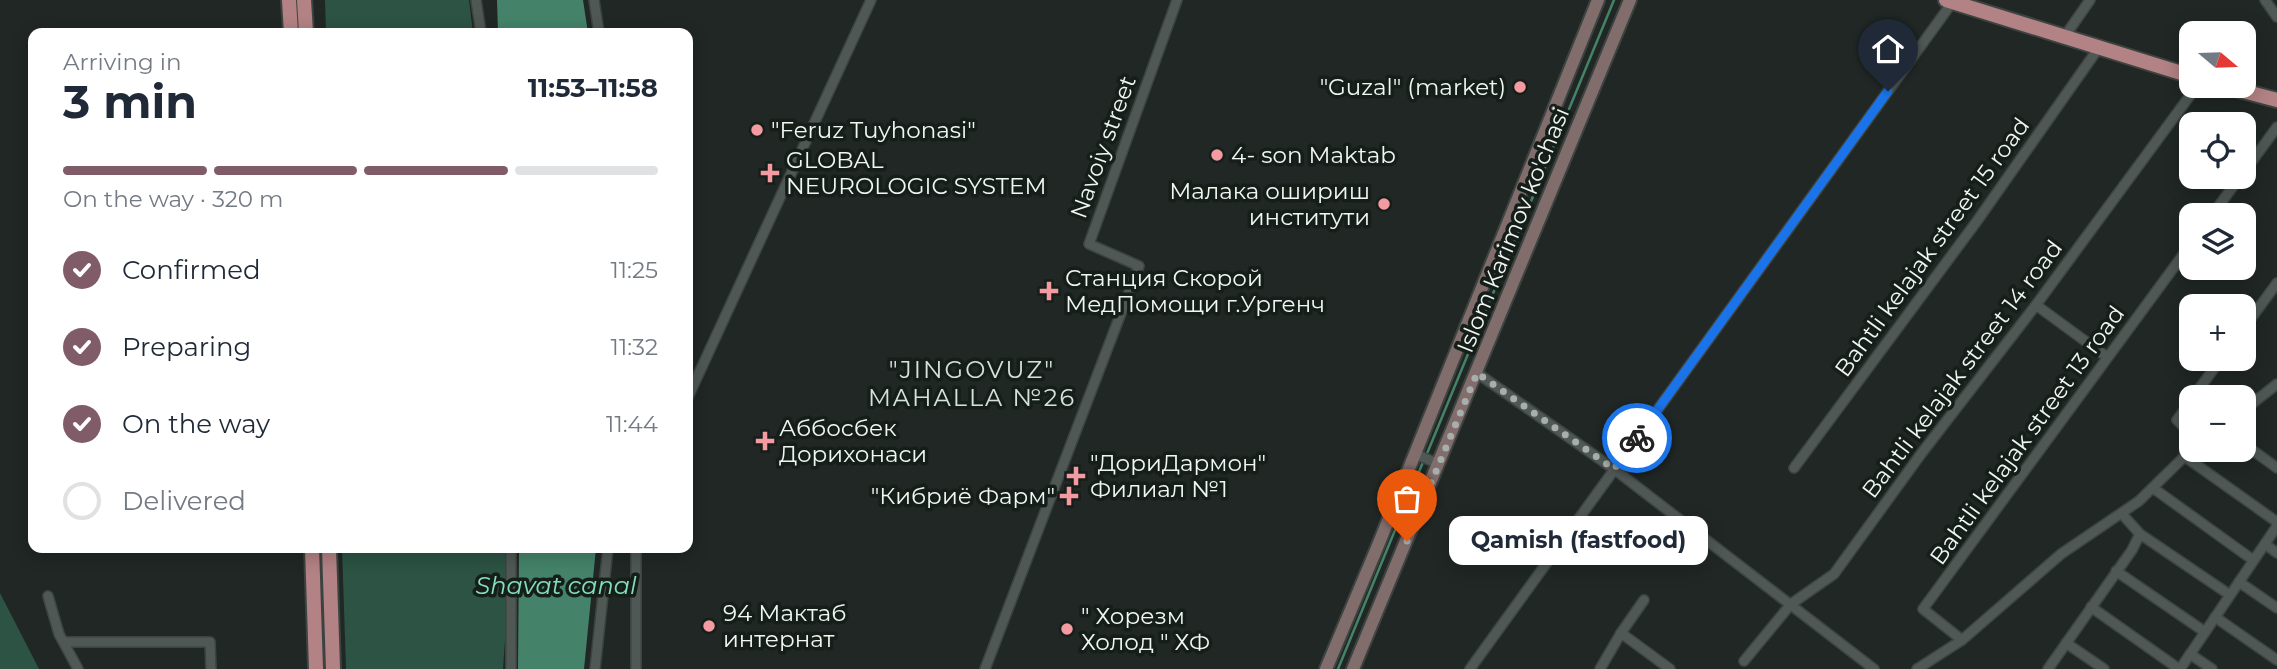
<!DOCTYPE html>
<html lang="en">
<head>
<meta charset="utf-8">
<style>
  :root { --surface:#fff; --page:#f2f2f3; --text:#1f2937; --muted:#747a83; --line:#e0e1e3; --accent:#7f5c67 }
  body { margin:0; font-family:Montserrat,sans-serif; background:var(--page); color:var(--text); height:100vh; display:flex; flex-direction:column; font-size:26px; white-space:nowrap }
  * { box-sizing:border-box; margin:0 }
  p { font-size:23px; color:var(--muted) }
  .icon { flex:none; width:38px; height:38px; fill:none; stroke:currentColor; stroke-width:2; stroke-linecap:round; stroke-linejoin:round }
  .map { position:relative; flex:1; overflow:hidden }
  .details { position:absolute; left:28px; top:28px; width:665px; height:525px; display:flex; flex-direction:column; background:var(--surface); border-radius:14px; box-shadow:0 4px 18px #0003 }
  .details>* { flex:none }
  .needle { width:46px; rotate:109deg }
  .controls { position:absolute; left:2179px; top:21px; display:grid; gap:14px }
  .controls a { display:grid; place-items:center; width:77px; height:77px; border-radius:14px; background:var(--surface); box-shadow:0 4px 18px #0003; font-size:35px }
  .pin { position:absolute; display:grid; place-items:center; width:60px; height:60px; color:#fff; margin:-72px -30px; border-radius:50% 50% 50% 0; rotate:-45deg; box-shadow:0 0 7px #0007 }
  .pin .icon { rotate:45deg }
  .courier { position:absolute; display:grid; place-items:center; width:70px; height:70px; margin:-35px; border:5px solid #1a73e8; border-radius:50%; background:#fff; color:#222; box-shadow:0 2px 9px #0007 }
  .bubble { position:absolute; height:49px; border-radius:14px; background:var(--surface); box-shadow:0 4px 18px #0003; font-size:23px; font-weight:700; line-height:49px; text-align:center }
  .head em { font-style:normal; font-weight:700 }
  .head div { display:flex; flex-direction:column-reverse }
  .head { display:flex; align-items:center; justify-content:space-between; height:119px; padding:0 35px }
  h1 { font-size:46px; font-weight:700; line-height:52px }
  .bar { display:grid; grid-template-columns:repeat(4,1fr); gap:10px 7px; align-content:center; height:84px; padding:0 35px }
  .bar i { height:9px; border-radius:5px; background:var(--line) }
  .bar .selected { background:var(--accent) }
  .bar p { grid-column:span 4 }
  ol { padding:0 35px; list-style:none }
  li { display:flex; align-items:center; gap:21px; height:77px }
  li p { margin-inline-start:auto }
  li .icon { padding:7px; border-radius:50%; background:var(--accent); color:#fff; stroke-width:4 }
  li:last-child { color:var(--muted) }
  li i { width:38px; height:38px; border:4px solid var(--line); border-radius:50% }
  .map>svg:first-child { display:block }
  .green { fill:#2c5343 }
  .water { fill:#44836a }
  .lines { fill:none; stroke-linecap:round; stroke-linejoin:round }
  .stream { stroke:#44836a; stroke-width:2.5 }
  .street-casing { stroke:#3c4340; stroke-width:12 }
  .secondary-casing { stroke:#3c4340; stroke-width:16 }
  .primary-casing { stroke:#3c4340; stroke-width:18 }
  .street { stroke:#4f5854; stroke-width:9 }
  .secondary { stroke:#816d6c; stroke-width:12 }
  .primary { stroke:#b38284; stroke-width:14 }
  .done { stroke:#a8aeab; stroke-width:7; stroke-dasharray:0 12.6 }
  .route { stroke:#1a73e8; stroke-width:9 }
  .poi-dot { fill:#f49aa1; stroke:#161e1a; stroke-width:2.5 }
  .labels { text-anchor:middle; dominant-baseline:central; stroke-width:7; stroke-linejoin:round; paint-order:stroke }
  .poi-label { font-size:23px; fill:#f1f6f3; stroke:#161e1a; text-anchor:start }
  .street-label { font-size:23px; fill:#f1f6f3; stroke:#161e1a }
  .neighbourhood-label { font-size:24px; letter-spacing:2px; fill:#d7e1dc; stroke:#161e1a }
  .water-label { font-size:24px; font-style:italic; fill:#82e1ba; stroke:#161e1a }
</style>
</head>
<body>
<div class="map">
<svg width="2277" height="669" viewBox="0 0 2277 669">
  <rect width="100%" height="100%" fill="#202724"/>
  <g class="green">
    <polygon points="325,0 469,0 473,33 326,33"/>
    <polygon points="342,548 505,548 505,640 503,669 346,669"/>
    <polygon points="0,593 39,669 0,669"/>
  </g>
  <g class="water">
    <polygon points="497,0 583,0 588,33 498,33"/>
    <polygon points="519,548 596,548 584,669 518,669"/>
  </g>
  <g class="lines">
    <g class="stream">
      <polyline points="1426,456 1614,0"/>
      <polyline points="1338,669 1423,462"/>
    </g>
    <defs>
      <g id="street">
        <polyline points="476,0 481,33"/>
        <polyline points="594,0 599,33"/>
        <polyline points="2265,0 2277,17"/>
        <polyline points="2065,36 2090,0"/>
        <polyline points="2244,172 2277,127"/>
        <polyline points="2212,215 2240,177"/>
        <polyline points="2036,305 2107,357"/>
        <polyline points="2244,328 2277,283"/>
        <polyline points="1477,373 1614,469 1874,669"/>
        <polyline points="688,397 871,0"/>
        <polyline points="2193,397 2221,359"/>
        <polyline points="2191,401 2177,420 2191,434"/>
        <polyline points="2244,410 2277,384"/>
        <polyline points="2244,444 2277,468"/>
        <polyline points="1415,454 1439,464"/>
        <polyline points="2184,456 2277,522"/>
        <polyline points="1794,468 1977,221 2100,46"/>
        <polyline points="2153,488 2253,560"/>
        <polyline points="2140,534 2230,595"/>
        <polyline points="2265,544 2277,553"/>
        <polyline points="511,548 511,669"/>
        <polyline points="2116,571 2205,632"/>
        <polyline points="2239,582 2277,608"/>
        <polyline points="48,596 59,634 78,669"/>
        <polyline points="2091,607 2179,669"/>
        <polyline points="2215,617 2277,660"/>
        <polyline points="1621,633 1670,669"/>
        <polyline points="1962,640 1923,609 2191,244"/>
        <polyline points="64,642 210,642 211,669"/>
        <polyline points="2066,643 2104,669"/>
        <polyline points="2190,654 2212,669"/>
        <polyline points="1744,661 1791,604 1834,574 1921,454 2036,305 2197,86"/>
        <polyline points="595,669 608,548"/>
        <polyline points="636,669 636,548"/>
        <polyline points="985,669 1139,266 1089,244 1177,0"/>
        <polyline points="1470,669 1954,0"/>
        <polyline points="1600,669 1621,633 1644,600"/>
        <polyline points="1917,669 1962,640 2061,554 2139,501 2191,450"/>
        <polyline points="2048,669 2132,550 2140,534 2122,514"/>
        <polyline points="2180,669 2277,526"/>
      </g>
      <g id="secondary">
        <polyline points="1326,669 1379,543 1598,0"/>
        <polyline points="1353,669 1630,0"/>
      </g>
      <g id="primary">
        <polyline points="289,0 291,33"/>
        <polyline points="304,0 306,33"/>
        <polyline points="1946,0 2191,76"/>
        <polyline points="2224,86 2277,100"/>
        <polyline points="312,548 316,669"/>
        <polyline points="329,548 333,669"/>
      </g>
    </defs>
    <use href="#street" class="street-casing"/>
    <use href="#secondary" class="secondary-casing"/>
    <use href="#primary" class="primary-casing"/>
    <use href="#street" class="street"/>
    <use href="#secondary" class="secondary"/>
    <use href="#primary" class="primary"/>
  </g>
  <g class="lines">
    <polyline class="done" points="1407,541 1477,373 1614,469 1637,438"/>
    <polyline class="route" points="1637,438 1888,91"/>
  </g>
  <g class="poi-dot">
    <circle cx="1520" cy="87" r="7"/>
    <circle cx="757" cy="130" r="7"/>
    <circle cx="1217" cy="155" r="7"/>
    <path d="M766.5 162.5h7v7h7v7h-7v7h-7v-7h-7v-7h7z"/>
    <circle cx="1384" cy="204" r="7"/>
    <path d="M1045.5 280.5h7v7h7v7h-7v7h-7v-7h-7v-7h7z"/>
    <path d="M761.5 430.5h7v7h7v7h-7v7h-7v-7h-7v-7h7z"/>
    <path d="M1072.5 465.5h7v7h7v7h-7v7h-7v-7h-7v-7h7z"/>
    <path d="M1065.5 485.5h7v7h7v7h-7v7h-7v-7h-7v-7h7z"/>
    <circle cx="709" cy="626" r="7"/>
    <circle cx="1067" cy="629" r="7"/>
  </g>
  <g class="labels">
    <g class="poi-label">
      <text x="1506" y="87" text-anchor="end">"Guzal" (market)</text>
      <text x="771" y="130">"Feruz Tuyhonasi"</text>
      <text x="1231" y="155">4- son Maktab</text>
      <text x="786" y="160">GLOBAL<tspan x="786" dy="26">NEUROLOGIC SYSTEM</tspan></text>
      <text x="1370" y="191" text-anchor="end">Малака ошириш<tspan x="1370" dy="26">институти</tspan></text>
      <text x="1065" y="278">Станция Скорой<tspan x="1065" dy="26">МедПомощи г.Ургенч</tspan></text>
      <text x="779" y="428">Аббосбек<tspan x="779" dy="26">Дорихонаси</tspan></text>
      <text x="1090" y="463">"ДориДармон"<tspan x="1090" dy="26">Филиал №1</tspan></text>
      <text x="1055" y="496" text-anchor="end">"Кибриё Фарм"</text>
      <text x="723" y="613">94 Мактаб<tspan x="723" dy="26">интернат</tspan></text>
      <text x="1081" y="616">" Хорезм<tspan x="1081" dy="26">Холод " ХФ</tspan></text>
    </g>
    <g class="street-label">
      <text transform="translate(1103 147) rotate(-70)">Navoiy street</text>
      <text transform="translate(1513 230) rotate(-68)">Islom Karimov ko'chasi</text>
      <text transform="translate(1932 247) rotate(-54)">Bahtli kelajak street 15 road</text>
      <text transform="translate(1962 369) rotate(-53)">Bahtli kelajak street 14 road</text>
      <text transform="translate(2027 435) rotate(-54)">Bahtli kelajak street 13 road</text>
    </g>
    <g class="neighbourhood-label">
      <text x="972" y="369">"JINGOVUZ"<tspan x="972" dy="28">MAHALLA №26</tspan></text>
    </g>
    <g class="water-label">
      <text x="556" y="585">Shavat canal</text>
    </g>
  </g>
</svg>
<div class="controls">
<a><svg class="needle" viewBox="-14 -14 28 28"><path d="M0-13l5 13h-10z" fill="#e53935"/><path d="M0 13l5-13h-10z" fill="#747a83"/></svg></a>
<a><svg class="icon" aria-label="locate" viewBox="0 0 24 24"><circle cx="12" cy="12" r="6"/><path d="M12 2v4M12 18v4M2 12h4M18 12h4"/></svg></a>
<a><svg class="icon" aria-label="layers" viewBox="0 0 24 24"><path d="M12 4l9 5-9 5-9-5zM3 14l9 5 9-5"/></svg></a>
<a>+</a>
<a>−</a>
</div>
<div class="pin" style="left:1407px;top:541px;background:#ea580c"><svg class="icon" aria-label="bag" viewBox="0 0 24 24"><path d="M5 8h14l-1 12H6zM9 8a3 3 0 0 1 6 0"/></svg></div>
<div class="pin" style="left:1888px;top:91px;background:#1f2937"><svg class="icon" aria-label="home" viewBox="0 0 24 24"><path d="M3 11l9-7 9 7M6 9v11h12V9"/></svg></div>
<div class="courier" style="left:1637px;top:438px"><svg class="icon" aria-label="bike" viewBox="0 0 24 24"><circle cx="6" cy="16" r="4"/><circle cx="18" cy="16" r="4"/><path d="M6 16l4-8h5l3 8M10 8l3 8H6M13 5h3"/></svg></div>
<div class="bubble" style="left:1449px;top:516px;width:259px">Qamish (fastfood)</div>
<section class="details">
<div class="head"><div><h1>3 min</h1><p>Arriving in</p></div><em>11:53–11:58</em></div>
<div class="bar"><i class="selected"></i><i class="selected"></i><i class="selected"></i><i></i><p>On the way · 320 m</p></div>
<ol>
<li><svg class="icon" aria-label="check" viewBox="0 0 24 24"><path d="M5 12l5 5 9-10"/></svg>Confirmed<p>11:25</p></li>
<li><svg class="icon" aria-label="check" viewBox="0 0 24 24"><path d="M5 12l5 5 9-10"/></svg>Preparing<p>11:32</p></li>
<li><svg class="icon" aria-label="check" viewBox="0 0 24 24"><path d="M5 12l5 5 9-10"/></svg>On the way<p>11:44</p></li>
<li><i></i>Delivered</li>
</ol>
</section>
</div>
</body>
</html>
